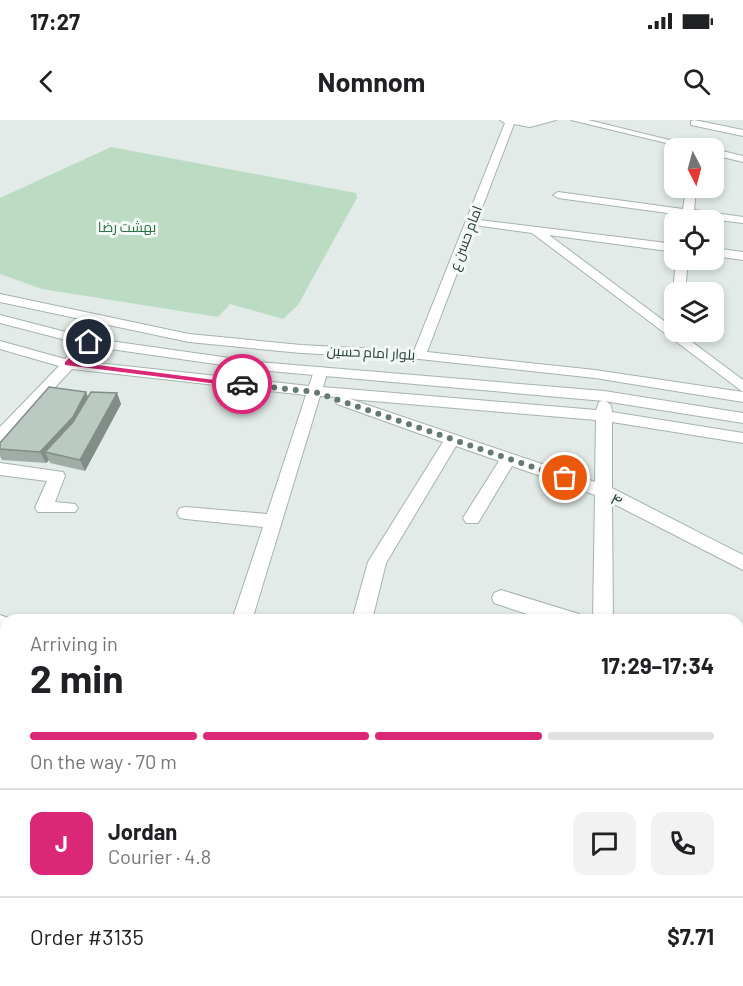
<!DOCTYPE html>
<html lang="en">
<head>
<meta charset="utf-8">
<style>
  :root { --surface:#fff; --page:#f2f2f2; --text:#202124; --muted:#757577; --line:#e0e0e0; --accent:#db2777 }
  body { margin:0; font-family:Barlow,Cairo,sans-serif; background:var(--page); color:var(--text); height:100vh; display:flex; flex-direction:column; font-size:22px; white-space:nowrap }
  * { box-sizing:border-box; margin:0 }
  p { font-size:20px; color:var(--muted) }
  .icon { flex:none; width:33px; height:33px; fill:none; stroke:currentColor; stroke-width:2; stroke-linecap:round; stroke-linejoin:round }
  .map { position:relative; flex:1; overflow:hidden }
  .details { position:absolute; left:0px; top:494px; width:744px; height:374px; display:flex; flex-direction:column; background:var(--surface); border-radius:18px 18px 0 0; box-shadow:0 3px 9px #0003 }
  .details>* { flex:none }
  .needle { width:39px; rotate:174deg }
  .tools { position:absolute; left:664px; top:18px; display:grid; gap:12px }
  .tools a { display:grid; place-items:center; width:60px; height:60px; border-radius:12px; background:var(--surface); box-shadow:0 3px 9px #0003; font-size:30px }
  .pin { position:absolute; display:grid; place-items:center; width:51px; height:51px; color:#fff; margin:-26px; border:3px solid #fff; border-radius:50%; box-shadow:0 2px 6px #0007 }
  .courier { position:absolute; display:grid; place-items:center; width:60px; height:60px; margin:-30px; border:4px solid #db2777; border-radius:50%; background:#fff; color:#222; box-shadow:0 2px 8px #0007 }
  .headline em { font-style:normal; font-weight:700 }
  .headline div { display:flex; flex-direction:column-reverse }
  .headline { display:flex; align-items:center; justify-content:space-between; height:102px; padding:0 30px }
  h1 { font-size:39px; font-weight:700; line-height:45px }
  .bar { display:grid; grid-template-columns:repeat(4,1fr); gap:9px 6px; align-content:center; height:72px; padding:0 30px }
  .bar i { height:8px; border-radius:4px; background:var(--line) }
  .bar .active { background:var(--accent) }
  .bar p { grid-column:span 4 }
  .line { display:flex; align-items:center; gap:15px; padding:0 30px; border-top:2px solid var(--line) }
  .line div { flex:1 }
  .round { display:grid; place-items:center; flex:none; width:63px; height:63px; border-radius:12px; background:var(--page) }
  .status { display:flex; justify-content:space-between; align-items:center; height:42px; padding:0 30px; background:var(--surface); direction:ltr }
  .status svg { height:16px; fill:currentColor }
  header { display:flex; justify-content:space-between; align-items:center; height:78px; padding:0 30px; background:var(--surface); font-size:27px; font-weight:700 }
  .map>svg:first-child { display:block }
  .green { fill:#bbdcc3 }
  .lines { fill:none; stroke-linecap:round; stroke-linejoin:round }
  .minor-casing { stroke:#a5b3ae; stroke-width:2 }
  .tertiary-casing { stroke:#a5b3ae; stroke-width:2 }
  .minor { fill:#fff; fill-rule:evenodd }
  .tertiary { fill:#fff; fill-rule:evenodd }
  .wall { fill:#a0ada7 }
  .shaded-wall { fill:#828d88 }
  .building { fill:#bac9c2; stroke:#828d88; stroke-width:1.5 }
  .route { fill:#db2777 }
  .done { stroke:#657973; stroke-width:6; stroke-dasharray:0 10.8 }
  .labels { text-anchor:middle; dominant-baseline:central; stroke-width:6; stroke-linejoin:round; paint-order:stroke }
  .far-park-label { font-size:14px; fill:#2e7146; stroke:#f2f8f5 }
  .far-street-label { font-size:14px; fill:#223b34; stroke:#f2f8f5 }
  .street-label { font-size:16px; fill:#223b34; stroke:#f2f8f5 }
</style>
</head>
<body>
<div class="status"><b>17:27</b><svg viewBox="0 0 49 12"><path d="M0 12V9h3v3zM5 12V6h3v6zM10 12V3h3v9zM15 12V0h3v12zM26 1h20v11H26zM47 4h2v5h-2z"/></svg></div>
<header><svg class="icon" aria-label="back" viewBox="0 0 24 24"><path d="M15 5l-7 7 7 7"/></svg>Nomnom<svg class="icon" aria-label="search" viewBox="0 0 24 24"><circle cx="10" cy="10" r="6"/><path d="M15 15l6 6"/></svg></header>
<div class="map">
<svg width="743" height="866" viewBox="0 0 743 866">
  <rect width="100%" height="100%" fill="#e2ebe7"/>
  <polygon class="green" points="111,27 356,73 357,78 298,185 283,199 230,184 218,197 42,169 0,154 0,78"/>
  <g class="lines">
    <defs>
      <g id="minor">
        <polygon points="694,0 743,10 743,16 691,5 691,1"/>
        <polygon points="686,68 696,68 694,90 743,97 743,103 693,97 692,100 682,100 682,95 558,78 553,75 558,72 683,89"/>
        <polygon points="471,99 675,124 675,132 549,115 743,260 743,272 532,113 467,104 467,100"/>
        <polygon points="714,128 743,132 743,140 714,136"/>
        <polygon points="676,140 688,140 685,172 675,172 675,175 673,172"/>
        <path d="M89 218 96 222 79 241 309 266 314 251 321 247 328 251 323 267 596 290 599 282 604 280 611 285 612 292 743 313V323L612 302V368L743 435V450L612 383 613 500H593L595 375 512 346 478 403H466L463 398 499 341 456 326 386 443 372 500H352L368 442 443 322 337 284 335 281 337 277 320 276 252 500H232L263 407 186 399 180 398 177 393 180 388 186 387 267 394 306 275 72 249 6 320 0 321V307L59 246 0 229V221L65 239 84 219ZM350 279 596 300 595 362Z"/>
        <polygon points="0,343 63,352 65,356 55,382 75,384 78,388 75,392 38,392 35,388 47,361 0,355"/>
        <polygon points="501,470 579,494 581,500 545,500 494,483 492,478 494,473"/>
        <polygon points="0,495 14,500 6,500 6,511 0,511"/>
        <polygon points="0,703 6,704 6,728 0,727"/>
        <polygon points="113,861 139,861 137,866 111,866"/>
        <rect x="590" y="861" width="26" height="5"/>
      </g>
      <g id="tertiary">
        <polygon points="500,0 556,0 530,7 514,4 427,232 595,250 743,272 743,282 595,258 419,239 301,233 189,222 0,182 0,174 189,214 301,225 414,231 505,3"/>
        <polygon points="571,0 588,0 702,28 687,28"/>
        <polygon points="714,29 743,36 743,42 714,35"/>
        <polygon points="0,195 89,218 258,242 604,271 743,293 743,303 604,281 258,250 89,226 0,203"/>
      </g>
    </defs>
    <use href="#minor" class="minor-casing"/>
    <use href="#tertiary" class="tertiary-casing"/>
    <use href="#minor" class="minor"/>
    <use href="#tertiary" class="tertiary"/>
  </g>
  <polygon class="wall" points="86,272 88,277 117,273 121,284 85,351 50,343 49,340 46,343 2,340 0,336 0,323"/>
  <g class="shaded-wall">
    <polygon points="86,272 90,283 45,332 49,340 46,343 40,332"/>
    <polygon points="117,273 121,284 85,351 80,340"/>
  </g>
  <g class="building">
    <polygon points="49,267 86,272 73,297 40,332 0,329 0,323"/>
    <polygon points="91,272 117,273 80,340 45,332 73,302"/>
  </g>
  <polygon class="route" points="89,219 92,222 74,242 246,264 242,267 65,245 65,242"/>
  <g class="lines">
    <polyline class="done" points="242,264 315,272 565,358"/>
  </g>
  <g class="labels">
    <g class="far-park-label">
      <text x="127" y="106">بهشت رضا</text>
    </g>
    <g class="far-street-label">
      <text transform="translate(465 118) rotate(-69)">امام حسن ع</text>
      <text transform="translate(371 232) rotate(3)">بلوار امام حسین</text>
    </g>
    <g class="street-label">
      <text transform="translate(617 379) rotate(27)">۴</text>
    </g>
  </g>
</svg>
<div class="tools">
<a><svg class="needle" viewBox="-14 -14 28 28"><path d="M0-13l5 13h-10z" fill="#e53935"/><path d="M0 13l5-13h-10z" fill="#757577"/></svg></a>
<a><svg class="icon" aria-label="locate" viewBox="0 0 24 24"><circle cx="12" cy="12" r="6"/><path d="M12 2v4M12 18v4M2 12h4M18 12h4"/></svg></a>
<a><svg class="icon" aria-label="layers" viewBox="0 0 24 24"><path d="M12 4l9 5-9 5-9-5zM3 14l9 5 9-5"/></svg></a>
</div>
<div class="pin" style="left:565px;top:358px;background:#ea580c"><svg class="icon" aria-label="bag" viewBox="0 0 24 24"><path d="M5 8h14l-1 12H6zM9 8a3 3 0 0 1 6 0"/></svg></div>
<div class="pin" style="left:89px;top:222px;background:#1f2937"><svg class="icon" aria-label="home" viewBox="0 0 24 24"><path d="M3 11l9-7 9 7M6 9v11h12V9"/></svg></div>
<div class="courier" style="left:242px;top:264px"><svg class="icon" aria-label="car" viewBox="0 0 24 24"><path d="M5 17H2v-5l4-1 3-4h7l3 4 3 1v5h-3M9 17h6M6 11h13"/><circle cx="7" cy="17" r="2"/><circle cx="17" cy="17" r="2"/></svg></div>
<section class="details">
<div class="headline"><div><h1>2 min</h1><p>Arriving in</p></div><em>17:29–17:34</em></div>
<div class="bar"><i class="active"></i><i class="active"></i><i class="active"></i><i></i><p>On the way · 70 m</p></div>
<div class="line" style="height:108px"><b class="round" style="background:var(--accent);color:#fff">J</b><div><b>Jordan</b><p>Courier · 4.8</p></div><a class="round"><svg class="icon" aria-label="chat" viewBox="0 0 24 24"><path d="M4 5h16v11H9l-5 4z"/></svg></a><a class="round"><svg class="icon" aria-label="phone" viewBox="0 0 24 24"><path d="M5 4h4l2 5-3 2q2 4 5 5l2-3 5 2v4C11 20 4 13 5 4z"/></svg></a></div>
<div class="line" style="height:78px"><div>Order #3135</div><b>$7.71</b></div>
</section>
</div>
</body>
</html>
